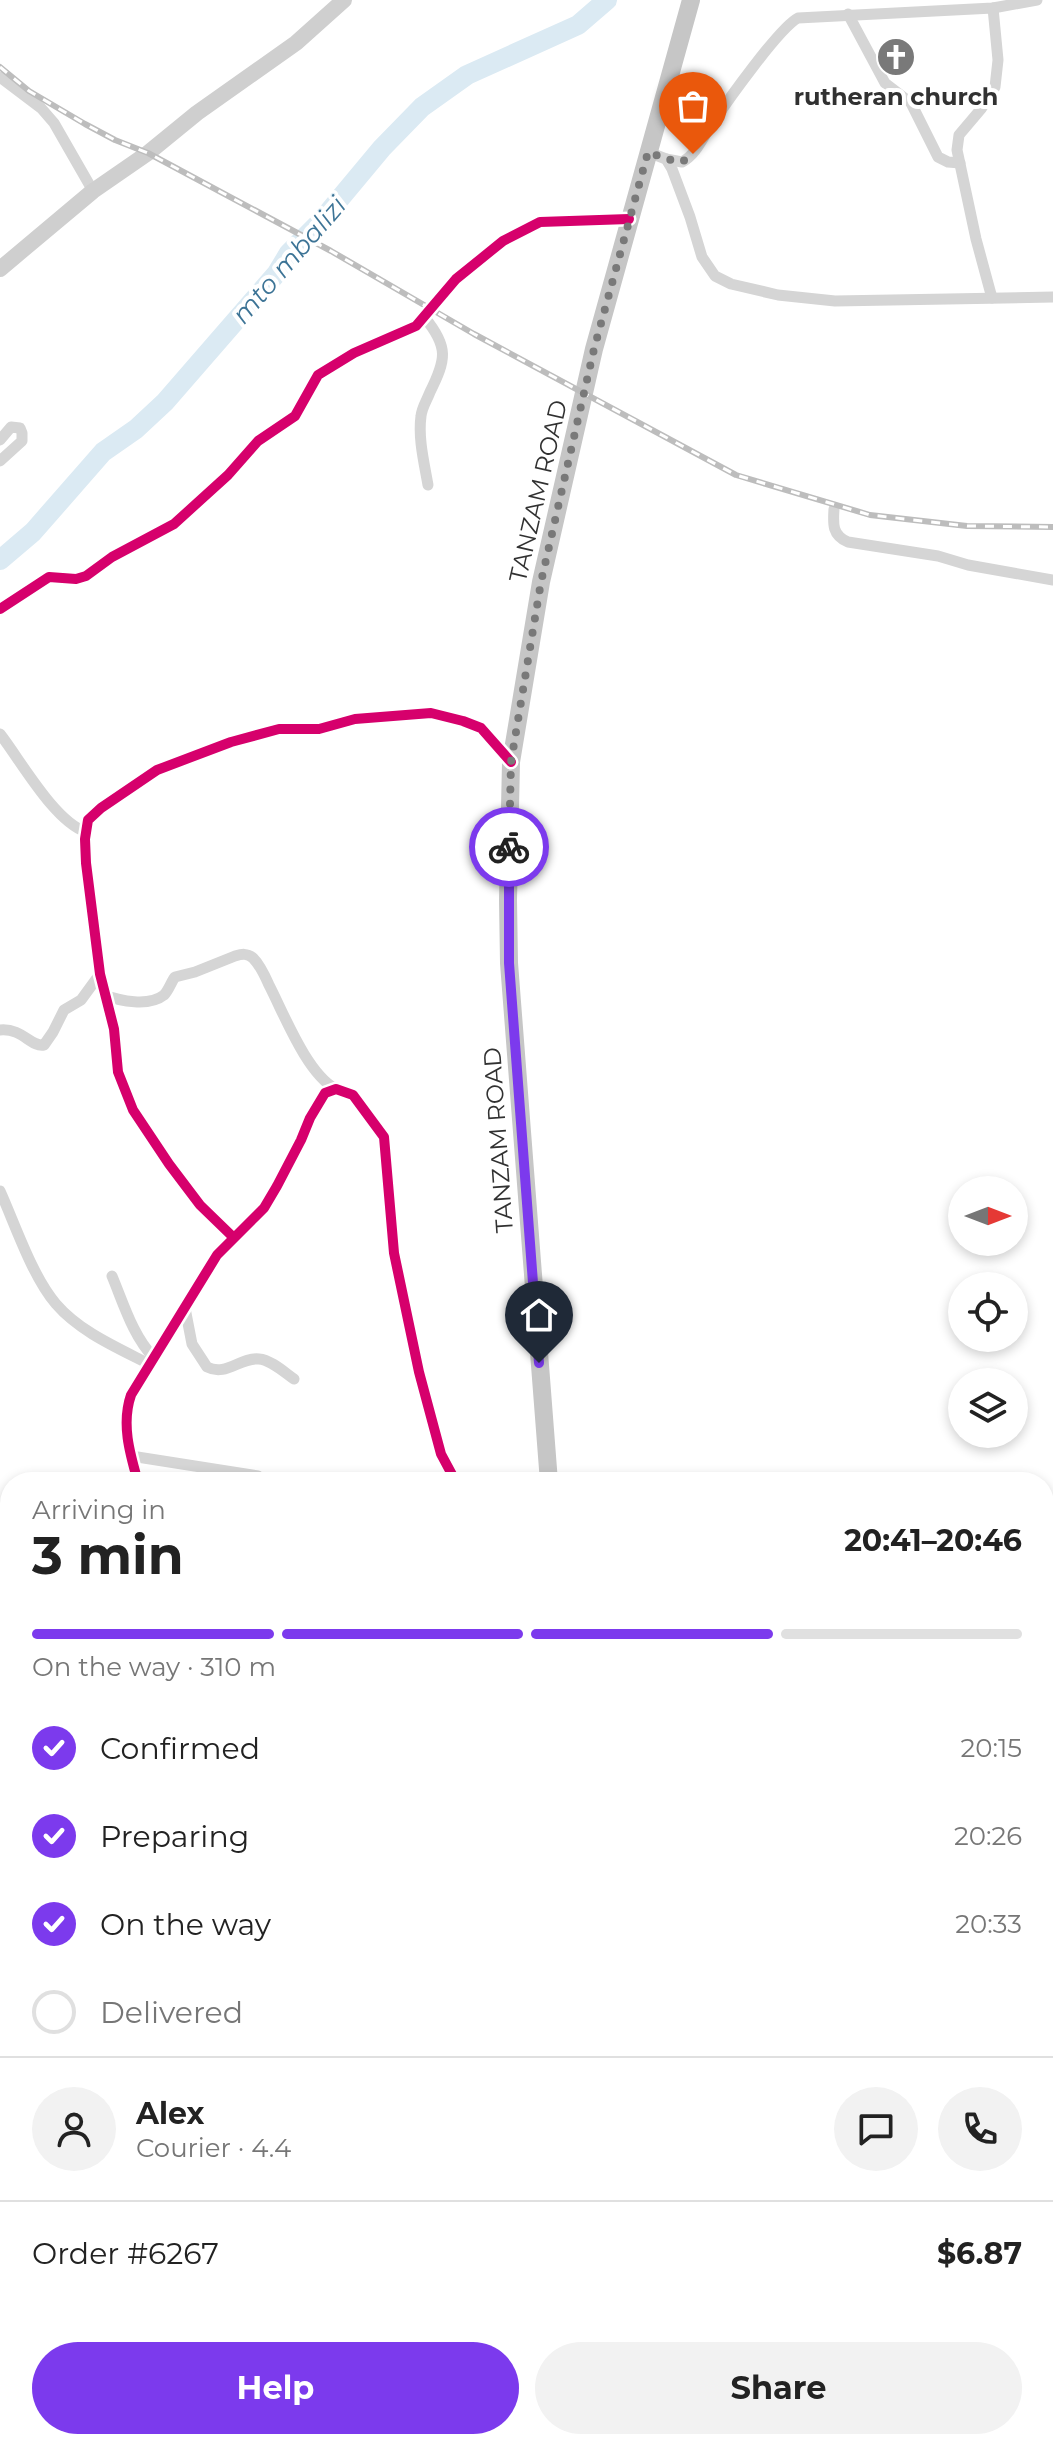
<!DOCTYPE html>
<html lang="en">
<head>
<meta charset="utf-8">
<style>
  :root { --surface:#fff; --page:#f2f2f2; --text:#222; --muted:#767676; --line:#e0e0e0; --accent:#7c3aed }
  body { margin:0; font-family:Montserrat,sans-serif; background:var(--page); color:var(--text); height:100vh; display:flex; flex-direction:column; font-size:30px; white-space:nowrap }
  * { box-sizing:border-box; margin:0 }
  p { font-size:26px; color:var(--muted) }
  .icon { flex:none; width:44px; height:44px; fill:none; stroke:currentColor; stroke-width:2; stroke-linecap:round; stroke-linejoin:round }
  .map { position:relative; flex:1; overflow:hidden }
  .side { position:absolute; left:0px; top:1472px; width:1054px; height:978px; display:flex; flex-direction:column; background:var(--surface); border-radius:32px 32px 0 0; box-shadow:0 4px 12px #0003 }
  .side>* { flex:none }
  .needle { width:52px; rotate:90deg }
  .controls { position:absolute; left:948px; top:1176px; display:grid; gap:16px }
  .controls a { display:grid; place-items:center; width:80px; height:80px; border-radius:50%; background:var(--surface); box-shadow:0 4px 12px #0003; font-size:40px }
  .pin { position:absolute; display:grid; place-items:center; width:68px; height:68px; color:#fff; margin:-82px -34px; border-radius:50% 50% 50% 0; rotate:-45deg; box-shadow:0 0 8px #0007 }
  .pin .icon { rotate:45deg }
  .courier { position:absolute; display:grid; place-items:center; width:80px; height:80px; margin:-40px; border:6px solid #7c3aed; border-radius:50%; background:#fff; color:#222; box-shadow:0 2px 10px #0007 }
  .overview em { font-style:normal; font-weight:700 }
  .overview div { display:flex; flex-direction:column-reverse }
  .overview { display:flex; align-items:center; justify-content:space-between; height:136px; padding:0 32px }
  h1 { font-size:52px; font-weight:700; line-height:60px }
  .bar { display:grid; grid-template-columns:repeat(4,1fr); gap:12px 8px; align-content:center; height:96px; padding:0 32px }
  .bar i { height:10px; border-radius:6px; background:var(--line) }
  .bar .on { background:var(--accent) }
  .bar p { grid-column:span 4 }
  .line { display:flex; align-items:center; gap:20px; padding:0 32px; border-top:2px solid var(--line) }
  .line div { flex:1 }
  .round { display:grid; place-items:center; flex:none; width:84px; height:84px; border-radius:42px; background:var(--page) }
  ol { padding:0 32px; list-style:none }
  li { display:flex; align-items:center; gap:24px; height:88px }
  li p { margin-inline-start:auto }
  li .icon { padding:8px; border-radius:50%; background:var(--accent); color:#fff; stroke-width:4 }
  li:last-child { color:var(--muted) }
  li i { width:44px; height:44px; border:4px solid var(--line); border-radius:50% }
  .cta { display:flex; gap:16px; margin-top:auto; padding:16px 32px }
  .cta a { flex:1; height:92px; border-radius:48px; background:var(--accent); color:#fff; font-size:32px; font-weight:700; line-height:92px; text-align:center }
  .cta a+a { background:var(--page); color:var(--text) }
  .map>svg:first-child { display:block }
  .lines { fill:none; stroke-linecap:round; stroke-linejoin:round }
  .river { stroke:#dbeaf3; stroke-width:20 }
  .minor { stroke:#d5d5d5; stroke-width:11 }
  .secondary { stroke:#cfcfcf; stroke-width:16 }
  .trunk { stroke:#c6c6c6; stroke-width:18 }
  .rail-casing { stroke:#bdbdbd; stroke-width:6 }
  .rail { stroke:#fff; stroke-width:3; stroke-dasharray:9; stroke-linecap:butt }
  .cycleway-casing { stroke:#fff; stroke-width:15 }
  .cycleway { stroke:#d6006c; stroke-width:10 }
  .done { stroke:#797979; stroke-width:8; stroke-dasharray:0 14.4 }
  .route { stroke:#7c3aed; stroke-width:10 }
  .labels { text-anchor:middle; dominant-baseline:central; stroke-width:8; stroke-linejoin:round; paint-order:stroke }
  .poi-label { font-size:24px; font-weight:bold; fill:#313131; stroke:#fff }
  .street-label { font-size:24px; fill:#313131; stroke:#fff }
  .water-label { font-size:26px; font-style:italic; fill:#3d7496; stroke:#fff }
</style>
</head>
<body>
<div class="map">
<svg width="1053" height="2449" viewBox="0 0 1053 2449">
  <rect width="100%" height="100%" fill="#fff"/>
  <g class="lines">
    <polyline class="river" points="0,560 33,532 103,452 136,429 165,402 277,273 289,253 322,220 382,148 422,107 467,75 578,25 607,0"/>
    <g class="minor">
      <polyline points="848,14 885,83 911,103 938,157 948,162 960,163"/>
      <polyline points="0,77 41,108 54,123 93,191"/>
      <polyline points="648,152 666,159 672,169 690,217 702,257 715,276 731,284 778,295 835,301 1053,297"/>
      <path d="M666 159 682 162C696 155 703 137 712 124 726 103 779 28 798 18L993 8 1037 0"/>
      <polyline points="992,298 976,239 957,150 959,135 981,109 995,87 998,60 993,8"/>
      <path d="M425 318C449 347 446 360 430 392 427 400 422 407 421 416 418 438 424 462 428 485"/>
      <polyline points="0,440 11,427 20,428 22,433 22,441 0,461"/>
      <path d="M834 509C833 524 832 535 848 542L938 556 968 565 1053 580"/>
      <polyline points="0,609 49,577 76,579 86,576 112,557 174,524 228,475 258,441 295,416 318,375 354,353 416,326 456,279 503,241 540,222 629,219"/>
      <path d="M0 734C21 761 54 821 86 832"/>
      <path d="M104 995C120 1001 149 1007 164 995 169 990 171 982 175 977L195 972 235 956C242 954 247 953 253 958 260 965 265 976 269 985 284 1014 307 1074 336 1089"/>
      <path d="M0 1030C23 1028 30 1047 44 1045L53 1032 64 1010 81 1000 100 974"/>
      <path d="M0 1191C15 1224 32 1276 56 1304 80 1332 118 1348 151 1365"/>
      <polyline points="233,1237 200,1205 169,1164 133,1110 118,1072 114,1029 100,974 86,863 85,839 88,820 101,808 157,770 231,742 279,729 319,729 355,719 431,713 463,721 481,728 511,762"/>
      <path d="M112 1276C124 1305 133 1336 154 1358"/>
      <path d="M185 1308 192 1344 207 1367C226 1377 240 1357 259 1359 271 1360 284 1372 294 1379"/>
      <polyline points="131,1456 258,1476"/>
      <path d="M138 1482C130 1454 121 1424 131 1395L217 1255 264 1208 277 1186 301 1140 310 1118 325 1093 336 1089 353 1095 384 1137 394 1253 419 1372 441 1454 456 1482"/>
      <polyline points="0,2193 10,2189"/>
      <polyline points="0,2224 10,2242"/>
      <polyline points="354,2440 360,2449"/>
      <polyline points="693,2446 693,2449"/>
      <polyline points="19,2449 21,2440"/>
      <polyline points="152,2449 154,2440"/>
      <polyline points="340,2449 343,2440"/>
    </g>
    <polyline class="secondary" points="0,269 93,191 148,153 197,113 296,43 344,0"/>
    <g class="trunk">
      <polyline points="549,1482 509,963 508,900 511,762 541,582 594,349 691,0"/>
      <polyline points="832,2440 836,2449"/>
    </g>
    <defs>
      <polyline id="rail" points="0,67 29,91 85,124 115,140 148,153 331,251 474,334 736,475 870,515 967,526 1053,527"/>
    </defs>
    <use href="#rail" class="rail-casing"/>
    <use href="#rail" class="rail"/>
    <defs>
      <g id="cycleway">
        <polyline points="0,609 49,577 76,579 86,576 112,557 174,524 228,475 258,441 295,416 318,375 354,353 416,326 456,279 503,241 540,222 629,219"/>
        <polyline points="233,1237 200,1205 169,1164 133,1110 118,1072 114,1029 100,974 86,863 85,839 88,820 101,808 157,770 231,742 279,729 319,729 355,719 431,713 463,721 481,728 511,762"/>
        <path d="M138 1482C130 1454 121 1424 131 1395L217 1255 264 1208 277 1186 301 1140 310 1118 325 1093 336 1089 353 1095 384 1137 394 1253 419 1372 441 1454 456 1482"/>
      </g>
    </defs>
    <use href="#cycleway" class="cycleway-casing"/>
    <use href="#cycleway" class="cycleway"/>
  </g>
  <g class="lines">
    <polyline class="done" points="509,847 511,762 541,582 594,349 648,152 666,159 682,162 693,154"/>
    <polyline class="route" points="509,847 509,963 539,1363"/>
  </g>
  <defs>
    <symbol id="church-disc" viewBox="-11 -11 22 22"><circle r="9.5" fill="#797979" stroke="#fff"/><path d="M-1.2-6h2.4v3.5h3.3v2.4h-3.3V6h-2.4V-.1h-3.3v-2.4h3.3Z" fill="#fff"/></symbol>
  </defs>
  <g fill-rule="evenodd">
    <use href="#church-disc" x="874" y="35" width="44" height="44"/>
  </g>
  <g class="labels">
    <g class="poi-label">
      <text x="896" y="96">rutheran church</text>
    </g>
    <g class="street-label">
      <text transform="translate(538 491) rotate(-77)">TANZAM ROAD</text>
      <text transform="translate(498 1140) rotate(-94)">TANZAM ROAD</text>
    </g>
    <g class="water-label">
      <text transform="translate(289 260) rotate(-49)">mto mbalizi</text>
    </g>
  </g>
</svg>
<div class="controls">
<a><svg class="needle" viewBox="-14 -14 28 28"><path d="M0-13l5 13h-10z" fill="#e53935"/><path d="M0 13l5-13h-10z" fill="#767676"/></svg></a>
<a><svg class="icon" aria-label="locate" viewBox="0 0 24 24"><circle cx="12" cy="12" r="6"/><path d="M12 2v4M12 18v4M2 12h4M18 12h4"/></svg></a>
<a><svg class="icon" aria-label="layers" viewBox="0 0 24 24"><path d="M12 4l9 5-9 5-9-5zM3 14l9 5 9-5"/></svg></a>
</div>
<div class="pin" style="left:693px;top:154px;background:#ea580c"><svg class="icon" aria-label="bag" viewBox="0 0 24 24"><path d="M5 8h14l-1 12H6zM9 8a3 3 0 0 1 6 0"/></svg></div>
<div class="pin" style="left:539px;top:1363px;background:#1f2937"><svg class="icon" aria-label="home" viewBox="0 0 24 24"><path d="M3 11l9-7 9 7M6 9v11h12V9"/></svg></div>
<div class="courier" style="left:509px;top:847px"><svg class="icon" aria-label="bike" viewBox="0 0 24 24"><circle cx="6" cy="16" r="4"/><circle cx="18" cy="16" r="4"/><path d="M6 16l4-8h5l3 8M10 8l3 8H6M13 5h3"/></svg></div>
<section class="side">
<div class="overview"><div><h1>3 min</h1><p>Arriving in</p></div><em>20:41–20:46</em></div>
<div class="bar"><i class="on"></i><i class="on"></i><i class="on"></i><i></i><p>On the way · 310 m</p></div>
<ol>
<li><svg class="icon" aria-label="check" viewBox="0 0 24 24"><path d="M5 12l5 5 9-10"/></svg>Confirmed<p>20:15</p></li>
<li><svg class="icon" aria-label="check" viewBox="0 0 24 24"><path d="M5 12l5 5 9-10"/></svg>Preparing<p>20:26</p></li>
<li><svg class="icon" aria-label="check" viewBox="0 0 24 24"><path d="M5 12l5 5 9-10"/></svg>On the way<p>20:33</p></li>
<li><i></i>Delivered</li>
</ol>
<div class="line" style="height:144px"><a class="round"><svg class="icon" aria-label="person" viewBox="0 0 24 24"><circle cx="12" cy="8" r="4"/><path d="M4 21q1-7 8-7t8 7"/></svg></a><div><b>Alex</b><p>Courier · 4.4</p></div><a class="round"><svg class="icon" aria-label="chat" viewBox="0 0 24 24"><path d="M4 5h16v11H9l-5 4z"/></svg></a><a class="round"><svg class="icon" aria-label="phone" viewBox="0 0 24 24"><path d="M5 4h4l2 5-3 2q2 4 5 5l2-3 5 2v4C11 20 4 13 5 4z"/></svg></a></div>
<div class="line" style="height:104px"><div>Order #6267</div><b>$6.87</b></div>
<div class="cta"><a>Help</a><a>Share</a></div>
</section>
</div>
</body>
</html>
